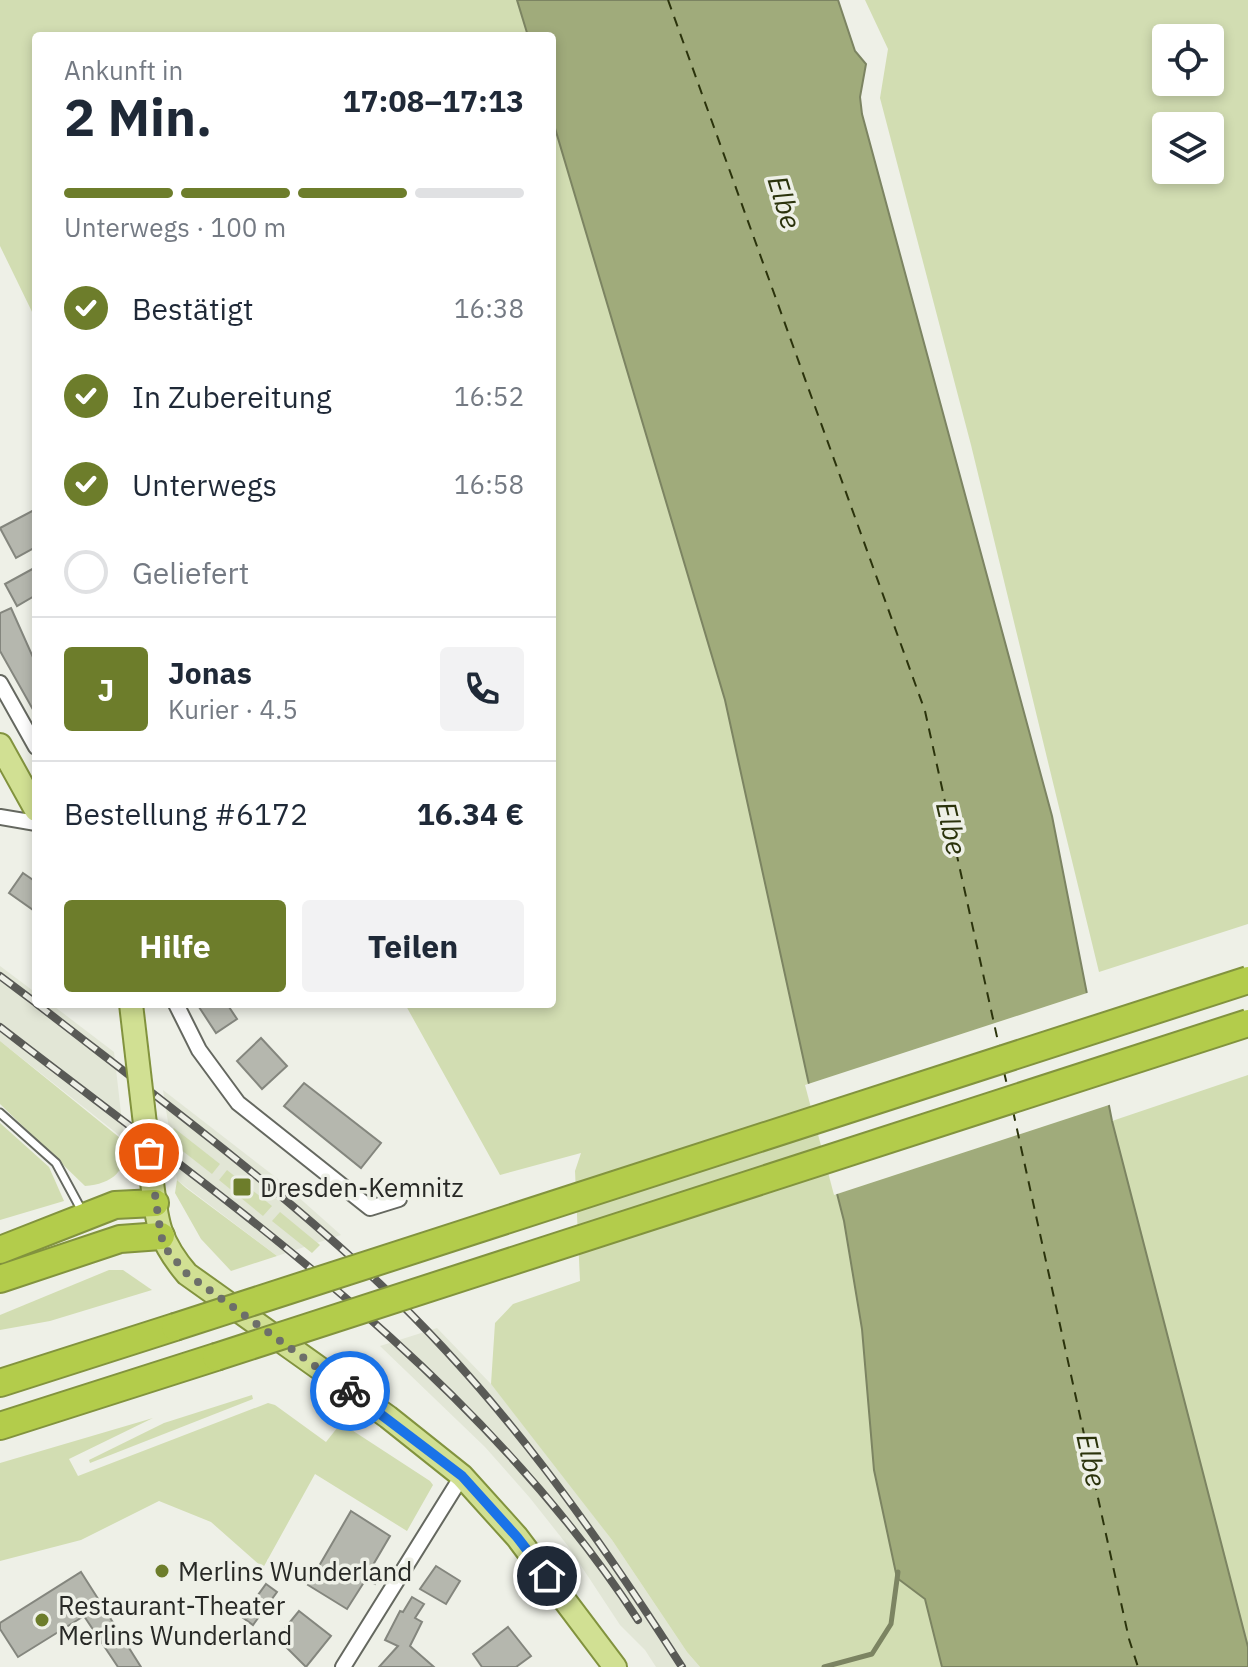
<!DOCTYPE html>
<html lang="de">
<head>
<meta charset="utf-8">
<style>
  :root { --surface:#fff; --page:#f2f2f3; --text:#1f2937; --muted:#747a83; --line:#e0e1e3; --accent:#6d7d2b }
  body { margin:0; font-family:"IBM Plex Sans",sans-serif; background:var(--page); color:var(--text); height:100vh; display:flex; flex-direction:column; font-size:30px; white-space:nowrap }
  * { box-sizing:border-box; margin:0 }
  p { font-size:26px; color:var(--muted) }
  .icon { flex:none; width:44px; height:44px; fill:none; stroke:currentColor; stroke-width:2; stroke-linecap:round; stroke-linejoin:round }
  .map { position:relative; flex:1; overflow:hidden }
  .side { position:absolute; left:32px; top:32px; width:524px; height:976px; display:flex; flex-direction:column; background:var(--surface); border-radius:8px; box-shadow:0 4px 12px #0003 }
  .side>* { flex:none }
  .fabs { position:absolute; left:1152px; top:24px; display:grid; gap:16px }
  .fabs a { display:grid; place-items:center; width:72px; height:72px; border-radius:8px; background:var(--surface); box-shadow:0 4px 12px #0003; font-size:40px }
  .pin { position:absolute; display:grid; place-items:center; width:68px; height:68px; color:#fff; margin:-34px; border:4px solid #fff; border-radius:50%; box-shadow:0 2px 8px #0007 }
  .courier { position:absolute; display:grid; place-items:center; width:80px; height:80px; margin:-40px; border:6px solid #1a73e8; border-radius:50%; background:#fff; color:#222; box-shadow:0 2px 10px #0007 }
  .summary em { font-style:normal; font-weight:800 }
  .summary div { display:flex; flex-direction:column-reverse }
  .summary { display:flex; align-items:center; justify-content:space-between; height:136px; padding:0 32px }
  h1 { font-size:52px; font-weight:800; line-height:60px }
  .bar { display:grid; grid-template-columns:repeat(4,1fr); gap:12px 8px; align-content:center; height:96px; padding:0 32px }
  .bar i { height:10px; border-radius:6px; background:var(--line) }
  .bar .selected { background:var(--accent) }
  .bar p { grid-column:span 4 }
  .line { display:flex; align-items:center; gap:20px; padding:0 32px; border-top:2px solid var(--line) }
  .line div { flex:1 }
  .round { display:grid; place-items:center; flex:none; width:84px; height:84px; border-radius:8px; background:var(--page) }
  ol { padding:0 32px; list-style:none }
  li { display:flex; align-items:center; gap:24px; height:88px }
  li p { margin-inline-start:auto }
  li .icon { padding:8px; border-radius:50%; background:var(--accent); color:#fff; stroke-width:4 }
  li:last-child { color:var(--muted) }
  li i { width:44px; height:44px; border:4px solid var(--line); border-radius:50% }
  .primary-button { display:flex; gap:16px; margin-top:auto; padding:16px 32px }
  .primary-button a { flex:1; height:92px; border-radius:8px; background:var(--accent); color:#fff; font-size:32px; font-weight:800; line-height:92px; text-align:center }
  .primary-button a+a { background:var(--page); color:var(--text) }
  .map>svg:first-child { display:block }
  .built { fill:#e2e6d6 }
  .green { fill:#d2ddb2; fill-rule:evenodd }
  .water { fill:#a0ab7b; stroke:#7c8462; stroke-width:2 }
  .pier { fill:#eef0e7 }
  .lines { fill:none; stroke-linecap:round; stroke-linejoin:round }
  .stream { stroke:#7c8462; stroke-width:5 }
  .ferry { stroke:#2b330c; stroke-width:2; stroke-dasharray:10 8; stroke-linecap:butt }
  .building { fill:#b5b7ae; stroke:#84867e; stroke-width:2 }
  .service-casing { stroke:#656860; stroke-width:11 }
  .minor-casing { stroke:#656860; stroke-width:18 }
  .primary-casing { stroke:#82933e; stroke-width:26 }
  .motorway-casing { stroke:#82933e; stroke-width:30 }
  .service { stroke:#fff; stroke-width:7 }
  .minor { stroke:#fff; stroke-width:14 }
  .primary { stroke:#d1e093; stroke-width:22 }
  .motorway { stroke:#b3cc4b; stroke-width:26 }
  .rail-casing { stroke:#595a56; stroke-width:8 }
  .rail { stroke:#eef0e7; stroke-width:5; stroke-dasharray:15; stroke-linecap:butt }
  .primary-bridge-casing { stroke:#82933e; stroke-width:26; stroke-linecap:butt }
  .motorway-bridge-casing { stroke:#82933e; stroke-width:30; stroke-linecap:butt }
  .primary-bridge { stroke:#d1e093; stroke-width:22 }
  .motorway-bridge { stroke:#b3cc4b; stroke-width:26 }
  .done { stroke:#6d6f6a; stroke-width:8; stroke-dasharray:0 14.4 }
  .route { stroke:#1a73e8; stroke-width:10 }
  .poi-dot { fill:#6d7d2b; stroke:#eef0e7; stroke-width:3 }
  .labels { text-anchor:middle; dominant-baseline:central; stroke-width:7; stroke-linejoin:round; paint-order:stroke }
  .poi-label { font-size:26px; fill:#282926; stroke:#eef0e7; text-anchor:start }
  .water-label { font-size:28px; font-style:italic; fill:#2b330c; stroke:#eef0e7 }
</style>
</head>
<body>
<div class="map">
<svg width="1248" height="1667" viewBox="0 0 1248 1667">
  <rect width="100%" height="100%" fill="#eef0e7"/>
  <g class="built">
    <polygon points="0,966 36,993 36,1004 51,1004 114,1052 124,1139 0,1041"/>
    <polygon points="163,1090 278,1179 341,1235 277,1256 177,1180"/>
    <polygon points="437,1328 491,1384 529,1430 612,1540 687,1652 700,1667 656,1667 645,1650 620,1625 568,1546 530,1498 485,1447 380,1346"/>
  </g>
  <g class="green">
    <polygon points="0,0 517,0 528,36 36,36 36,320 0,246"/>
    <path d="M865 0H1248V924L1099 972 971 445 880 98 888 49ZM1166 38H1210V82H1166ZM1166 126H1210V170H1166Z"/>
    <polygon points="552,118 725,700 808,1080 844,1221 862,1329 874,1470 897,1578 925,1598 942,1667 700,1667 687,1652 612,1540 491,1384 495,1323 513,1304 580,1281 575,1171 581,1153 500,1175 405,1004 552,1004"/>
    <path d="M0 1041 125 1142C128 1171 112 1184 85 1186L0 1104Z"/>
    <polygon points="1248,1075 1248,1647 1112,1121"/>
    <polygon points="0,1123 49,1167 64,1201 0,1220"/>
    <polygon points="174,1128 220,1164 212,1174 166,1138"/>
    <polygon points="227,1170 272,1206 263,1216 219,1180"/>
    <polygon points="177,1180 186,1188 277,1256 231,1271 201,1239 175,1193"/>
    <polygon points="280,1212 320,1245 312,1253 272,1221"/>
    <polygon points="109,1270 123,1270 152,1290 50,1321 0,1330 0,1315"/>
    <polygon points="252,1395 253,1399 90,1463 89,1460 164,1423"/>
    <polygon points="268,1403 275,1405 326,1442 341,1423 430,1481 433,1485 407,1531 315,1474 263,1568 211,1522 159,1501 81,1540 0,1561 0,1463 153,1418 69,1459 78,1476"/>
  </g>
  <polygon class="water" points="517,0 838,0 855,51 866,64 860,97 862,114 1052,816 1112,1121 1248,1647 1248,1667 942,1667 925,1599 897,1578 874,1470 862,1329 844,1221 808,1080 725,700 552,118 552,36 528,36"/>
  <polygon class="pier" points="1090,992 1112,1104 834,1195 805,1085"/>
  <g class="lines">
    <polyline class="stream" points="824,1667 872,1654 891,1624 898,1572"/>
    <g class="ferry">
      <polyline points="668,0 925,711 999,1046"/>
      <polyline points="1004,1072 1008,1089"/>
      <polyline points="1013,1111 1129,1639 1138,1667"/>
    </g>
  </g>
  <g class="building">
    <polygon points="36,509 36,547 16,558 0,528"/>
    <polygon points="36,567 36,595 17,606 5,584"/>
    <polygon points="11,608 36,664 36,715 0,651 0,613"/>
    <polygon points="23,873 36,882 36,912 9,893"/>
    <polygon points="197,1004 227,1004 237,1019 216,1033"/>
    <polygon points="261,1038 287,1066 262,1089 237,1061"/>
    <polygon points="304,1083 381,1143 361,1168 284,1106"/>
    <polygon points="351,1511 390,1536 373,1565 383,1571 375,1584 366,1579 347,1609 308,1585"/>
    <polygon points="436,1566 460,1581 446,1604 420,1589"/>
    <polygon points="81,1572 102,1605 141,1667 118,1667 84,1616 18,1657 0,1629 0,1623"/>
    <polygon points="266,1584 277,1592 253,1625 242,1617"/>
    <polygon points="412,1597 424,1604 415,1618 422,1622 410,1646 434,1667 379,1667 398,1646 385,1640 400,1611 403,1612"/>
    <polygon points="299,1611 331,1636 306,1667 277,1638"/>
    <polygon points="508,1627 531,1656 516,1667 482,1667 473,1654"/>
  </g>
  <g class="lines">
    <defs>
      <polyline id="service" points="0,1113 56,1163 82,1211"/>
      <g id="minor">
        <polyline points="0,683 36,747"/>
        <polyline points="0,817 36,823"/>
        <polyline points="176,1004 199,1050 238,1103 370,1208 399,1199"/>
        <polyline points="343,1667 462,1476"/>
      </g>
      <g id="primary">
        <polyline points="0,745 36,810"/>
        <path d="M150 1167C157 1216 154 1235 187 1274L388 1417 462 1476 517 1537 615 1667"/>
      </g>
      <g id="motorway">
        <polyline points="0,1250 115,1205 155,1203"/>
        <polyline points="0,1279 120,1239 161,1236"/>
        <polyline points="0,1383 175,1327"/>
        <polyline points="0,1426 216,1357"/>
      </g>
    </defs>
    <use href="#service" class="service-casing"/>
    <use href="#minor" class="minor-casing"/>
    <use href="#primary" class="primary-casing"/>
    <use href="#motorway" class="motorway-casing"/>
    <use href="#service" class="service"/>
    <use href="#minor" class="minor"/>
    <use href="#primary" class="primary"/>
    <use href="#motorway" class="motorway"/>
    <defs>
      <g id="rail">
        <polyline points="0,976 36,1003"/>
        <path d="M37 1004C153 1094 272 1182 379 1283 500 1397 593 1528 682 1667"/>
        <path d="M0 1027C229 1204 478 1373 638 1620"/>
      </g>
    </defs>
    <use href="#rail" class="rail-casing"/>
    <use href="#rail" class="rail"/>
    <defs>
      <polyline id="primary-bridge" points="131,1004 150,1167"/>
      <g id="motorway-bridge">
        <polyline points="175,1327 1248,980"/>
        <polyline points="216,1357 1248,1023"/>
      </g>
    </defs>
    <use href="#primary-bridge" class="primary-bridge-casing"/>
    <use href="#motorway-bridge" class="motorway-bridge-casing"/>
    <use href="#primary-bridge" class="primary-bridge"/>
    <use href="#motorway-bridge" class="motorway-bridge"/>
  </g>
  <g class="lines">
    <polyline class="done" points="149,1153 161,1236 166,1249 187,1274 350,1391"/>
    <polyline class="route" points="350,1391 462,1476 517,1537 547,1576"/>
  </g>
  <g class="poi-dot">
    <rect x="232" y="1177" width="20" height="20" rx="4"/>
    <circle cx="162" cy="1571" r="8"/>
    <circle cx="42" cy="1620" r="8"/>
  </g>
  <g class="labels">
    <g class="poi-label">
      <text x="260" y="1187">Dresden-Kemnitz</text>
      <text x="178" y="1571">Merlins Wunderland</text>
      <text x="58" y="1605">Restaurant-Theater<tspan x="58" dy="30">Merlins Wunderland</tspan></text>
    </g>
    <g class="water-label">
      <text transform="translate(785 202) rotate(73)">Elbe</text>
      <text transform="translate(952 828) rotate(77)">Elbe</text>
      <text transform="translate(1092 1460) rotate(78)">Elbe</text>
    </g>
  </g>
</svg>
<div class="fabs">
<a><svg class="icon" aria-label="locate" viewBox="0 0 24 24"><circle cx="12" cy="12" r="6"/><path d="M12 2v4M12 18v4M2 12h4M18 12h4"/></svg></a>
<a><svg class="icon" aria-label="layers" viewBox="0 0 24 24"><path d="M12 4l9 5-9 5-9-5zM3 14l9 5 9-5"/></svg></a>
</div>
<div class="pin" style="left:149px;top:1153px;background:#ea580c"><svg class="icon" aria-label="bag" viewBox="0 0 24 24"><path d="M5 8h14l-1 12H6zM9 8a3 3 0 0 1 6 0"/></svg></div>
<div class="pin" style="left:547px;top:1576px;background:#1f2937"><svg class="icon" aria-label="home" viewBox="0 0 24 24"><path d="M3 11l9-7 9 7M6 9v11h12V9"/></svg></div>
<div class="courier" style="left:350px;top:1391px"><svg class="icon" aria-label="bike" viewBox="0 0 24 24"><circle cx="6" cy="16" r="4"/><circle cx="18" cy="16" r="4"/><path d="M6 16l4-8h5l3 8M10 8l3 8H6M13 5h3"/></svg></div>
<section class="side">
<div class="summary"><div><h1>2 Min.</h1><p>Ankunft in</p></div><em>17:08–17:13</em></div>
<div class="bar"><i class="selected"></i><i class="selected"></i><i class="selected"></i><i></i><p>Unterwegs · 100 m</p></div>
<ol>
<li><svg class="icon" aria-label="check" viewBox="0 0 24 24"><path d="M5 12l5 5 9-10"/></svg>Bestätigt<p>16:38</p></li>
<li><svg class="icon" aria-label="check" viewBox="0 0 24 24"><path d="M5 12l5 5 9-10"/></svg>In Zubereitung<p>16:52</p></li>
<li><svg class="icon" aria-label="check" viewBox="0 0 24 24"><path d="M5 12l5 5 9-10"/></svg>Unterwegs<p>16:58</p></li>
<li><i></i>Geliefert</li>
</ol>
<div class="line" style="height:144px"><b class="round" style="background:var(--accent);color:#fff">J</b><div><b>Jonas</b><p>Kurier · 4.5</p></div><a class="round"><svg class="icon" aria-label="phone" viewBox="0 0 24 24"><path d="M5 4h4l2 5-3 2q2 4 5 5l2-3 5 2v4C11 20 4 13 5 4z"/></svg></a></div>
<div class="line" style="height:104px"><div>Bestellung #6172</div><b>16.34 €</b></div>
<div class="primary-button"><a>Hilfe</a><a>Teilen</a></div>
</section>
</div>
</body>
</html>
